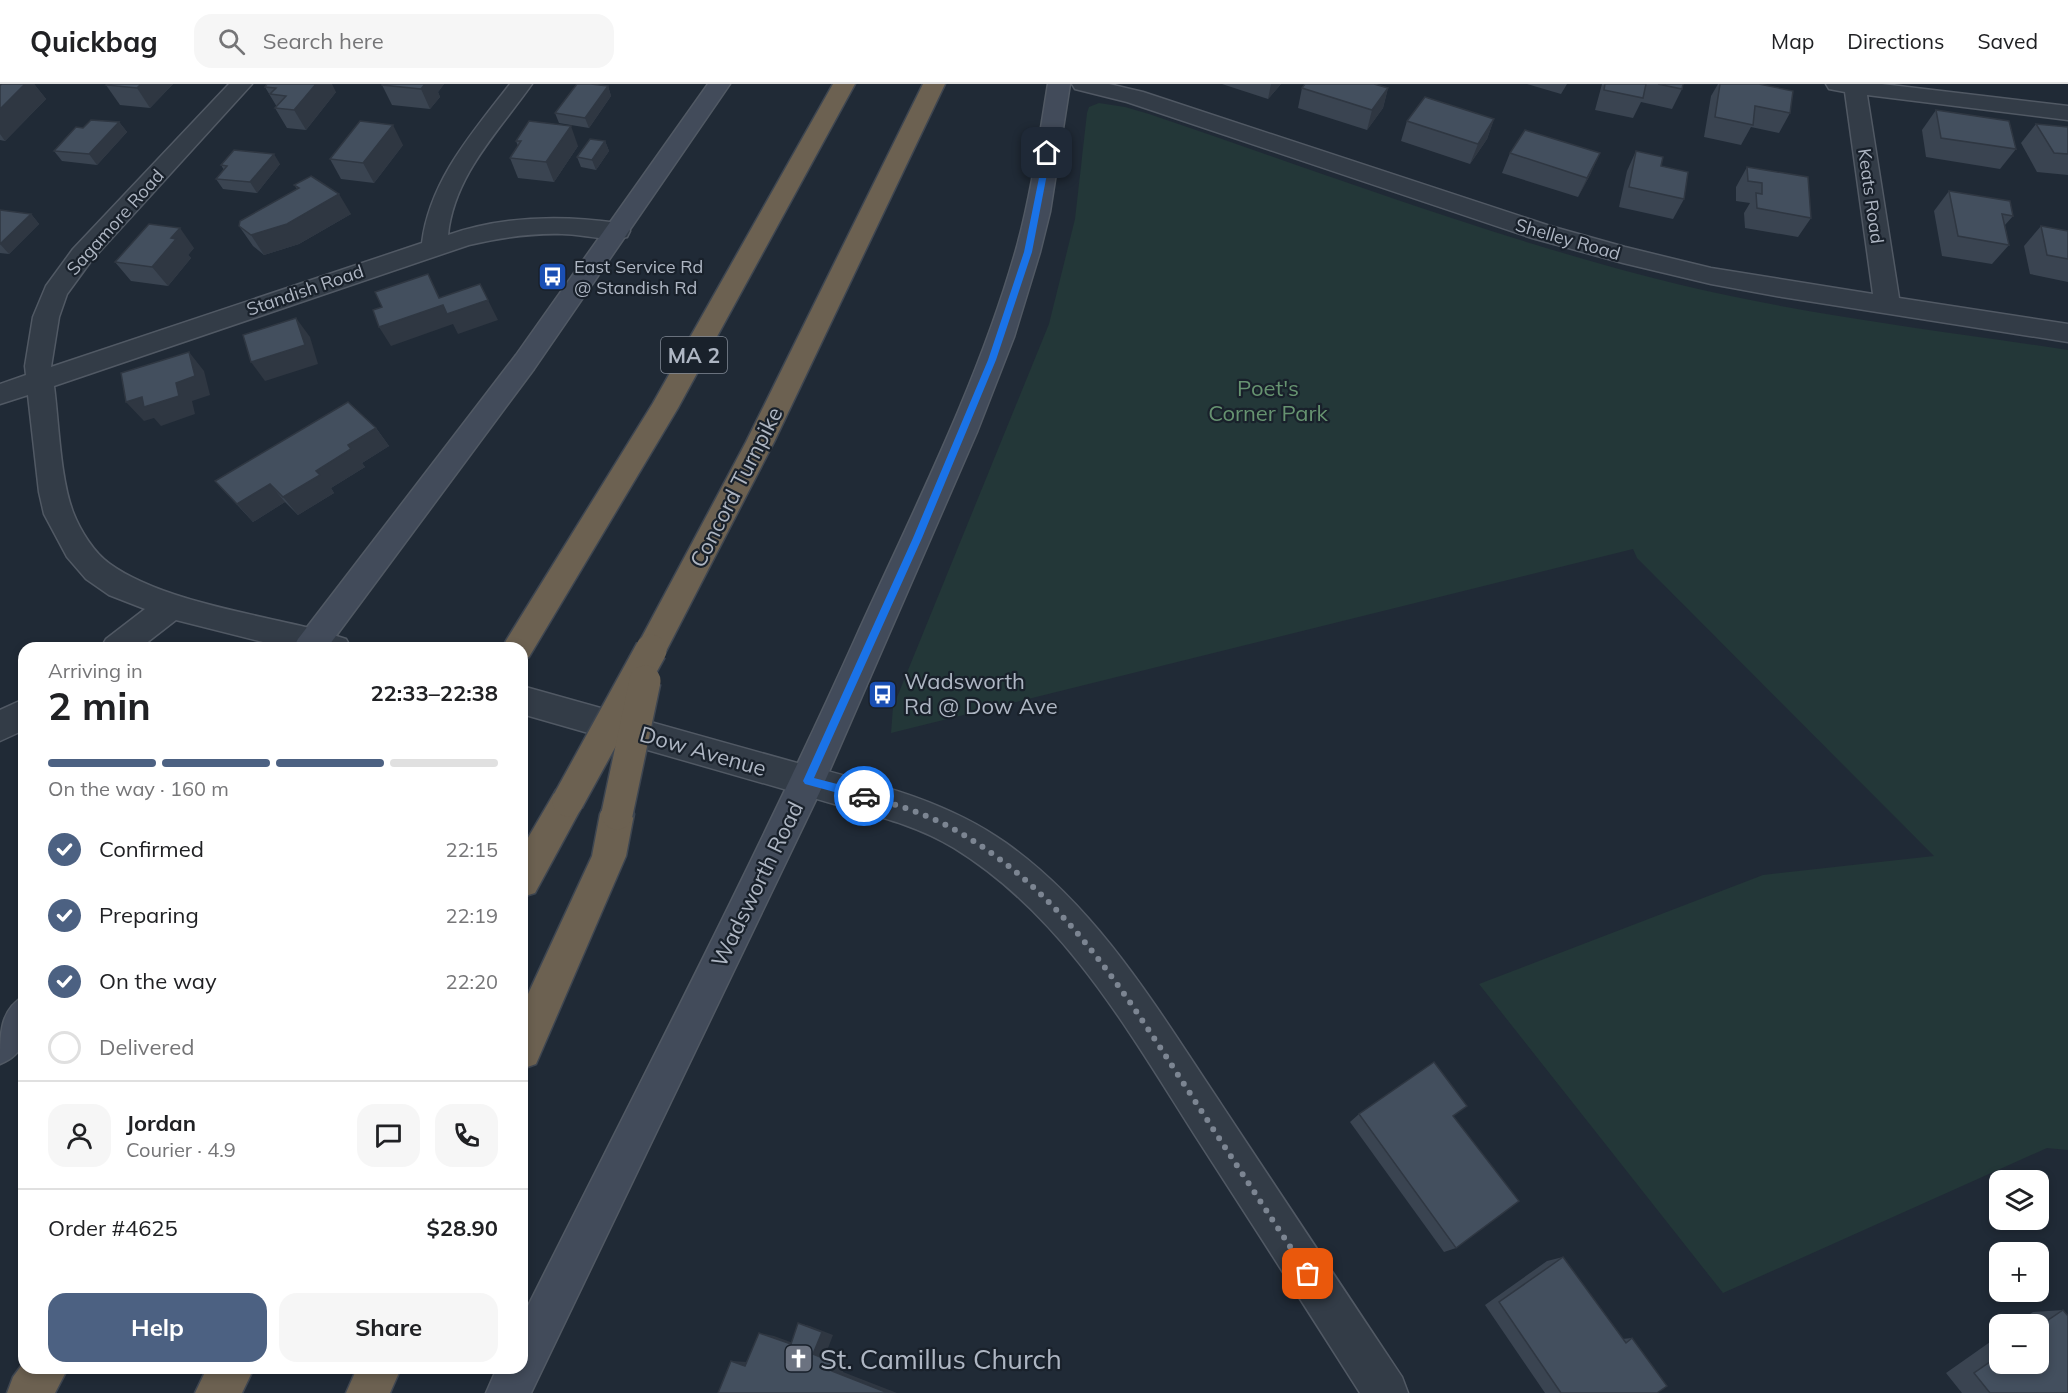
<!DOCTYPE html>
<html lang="en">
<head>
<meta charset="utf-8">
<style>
  :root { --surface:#fff; --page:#f6f6f6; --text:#202124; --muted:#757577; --line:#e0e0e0; --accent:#4c6182 }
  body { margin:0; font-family:Mulish,sans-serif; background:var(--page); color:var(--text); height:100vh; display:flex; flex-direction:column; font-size:22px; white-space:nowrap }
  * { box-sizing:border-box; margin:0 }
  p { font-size:20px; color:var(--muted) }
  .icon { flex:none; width:33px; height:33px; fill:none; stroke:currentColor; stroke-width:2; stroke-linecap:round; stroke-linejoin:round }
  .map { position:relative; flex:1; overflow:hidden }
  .panel { position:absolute; left:18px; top:558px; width:510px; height:732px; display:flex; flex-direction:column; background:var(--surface); border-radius:18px; box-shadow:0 3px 9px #0003 }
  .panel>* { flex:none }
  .buttons { position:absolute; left:1989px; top:1086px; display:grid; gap:12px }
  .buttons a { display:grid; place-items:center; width:60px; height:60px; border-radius:12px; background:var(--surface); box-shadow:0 3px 9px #0003; font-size:30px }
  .pin { position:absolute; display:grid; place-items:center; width:51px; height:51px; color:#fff; margin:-26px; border-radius:12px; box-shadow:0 3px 9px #0006 }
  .courier { position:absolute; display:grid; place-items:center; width:60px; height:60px; margin:-30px; border:4px solid #1a73e8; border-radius:50%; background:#fff; color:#222; box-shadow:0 2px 8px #0007 }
  .summary em { font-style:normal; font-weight:700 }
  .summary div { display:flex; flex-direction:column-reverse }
  .summary { display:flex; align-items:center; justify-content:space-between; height:102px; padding:0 30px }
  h1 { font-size:39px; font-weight:700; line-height:45px }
  .bar { display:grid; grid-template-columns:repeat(4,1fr); gap:9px 6px; align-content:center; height:72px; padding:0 30px }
  .bar i { height:8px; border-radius:4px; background:var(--line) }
  .bar .on { background:var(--accent) }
  .bar p { grid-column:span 4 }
  .line { display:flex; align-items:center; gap:15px; padding:0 30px; border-top:2px solid var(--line) }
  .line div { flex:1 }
  .round { display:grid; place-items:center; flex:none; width:63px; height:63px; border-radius:18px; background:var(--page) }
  ol { padding:0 30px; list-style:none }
  li { display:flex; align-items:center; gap:18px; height:66px }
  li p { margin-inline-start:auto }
  li .icon { padding:6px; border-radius:50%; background:var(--accent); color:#fff; stroke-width:4 }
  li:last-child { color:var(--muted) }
  li i { width:33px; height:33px; border:3px solid var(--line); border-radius:50% }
  .button { display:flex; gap:12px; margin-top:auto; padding:12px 30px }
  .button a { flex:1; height:69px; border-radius:18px; background:var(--accent); color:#fff; font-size:24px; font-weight:700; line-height:69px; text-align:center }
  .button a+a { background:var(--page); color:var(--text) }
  header { display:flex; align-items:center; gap:36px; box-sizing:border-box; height:84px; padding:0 30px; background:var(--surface); border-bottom:2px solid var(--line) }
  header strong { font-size:28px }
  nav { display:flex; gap:33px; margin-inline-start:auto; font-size:21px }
  .search { width:420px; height:54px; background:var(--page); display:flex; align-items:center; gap:15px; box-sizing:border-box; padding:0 21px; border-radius:18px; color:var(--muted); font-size:22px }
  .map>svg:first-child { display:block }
  .green { fill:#233738 }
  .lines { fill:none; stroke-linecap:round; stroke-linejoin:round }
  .minor-casing { stroke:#515964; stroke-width:3 }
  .tertiary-casing { stroke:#515964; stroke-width:3 }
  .secondary-casing { stroke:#515964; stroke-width:3 }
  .motorway-casing { stroke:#3e4651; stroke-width:3 }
  .minor { fill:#333c47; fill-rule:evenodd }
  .tertiary { fill:#333c47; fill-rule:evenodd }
  .secondary { fill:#424b5a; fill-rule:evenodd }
  .motorway { fill:#6c6151; fill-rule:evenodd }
  .motorway-bridge-casing { stroke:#3e4651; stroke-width:34; stroke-linecap:butt }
  .motorway-bridge { stroke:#6c6151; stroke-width:31 }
  .wall { fill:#3a4451 }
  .shaded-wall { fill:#2f3742 }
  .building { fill:#434f5e; stroke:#2f3742; stroke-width:1.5 }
  .route { fill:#1a73e8 }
  .done { stroke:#7c8592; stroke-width:6; stroke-dasharray:0 10.8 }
  .labels { text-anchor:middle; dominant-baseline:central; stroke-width:4.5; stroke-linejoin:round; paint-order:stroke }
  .far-street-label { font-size:18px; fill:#aeb6c3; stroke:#19212b }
  .far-poi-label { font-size:18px; fill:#aeb6c3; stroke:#19212b; text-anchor:start }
  .shield { fill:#19212b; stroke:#818995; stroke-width:1.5 }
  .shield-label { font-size:21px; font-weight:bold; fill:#aeb6c3 }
  .park-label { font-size:22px; fill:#669370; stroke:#19212b }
  .street-label { font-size:22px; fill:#aeb6c3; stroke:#19212b }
  .poi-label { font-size:22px; fill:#aeb6c3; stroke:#19212b; text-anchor:start }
  .near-poi-label { font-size:27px; fill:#aeb6c3; stroke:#19212b; text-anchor:start }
</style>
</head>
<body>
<header>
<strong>Quickbag</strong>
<div class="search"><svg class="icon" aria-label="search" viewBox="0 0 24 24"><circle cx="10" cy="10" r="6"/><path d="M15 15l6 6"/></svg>Search here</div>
<nav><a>Map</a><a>Directions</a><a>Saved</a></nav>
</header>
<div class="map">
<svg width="2068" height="1309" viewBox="0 0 2068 1309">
  <rect width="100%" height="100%" fill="#202a36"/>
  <path class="green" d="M1099 19 1125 23 1149 30C1324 89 1498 156 1677 200 1805 231 1937 246 2068 266V1066L2047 1064 1723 1209 1479 900 1763 791 1934 772 1637 474 1633 465 891 649 893 623 1049 240 1075 135 1087 29 1089 23Z"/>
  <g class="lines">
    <defs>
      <g id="minor">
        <path d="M229 0H252L91 177 67 210 59 233 51 283 422 159C430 96 472 49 510 0H532C499 47 454 91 448 151 502 132 561 131 618 139L627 141 630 147 627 153C607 158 582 150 562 150 530 149 499 154 469 161L54 302C59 340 60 393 73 428 80 446 94 469 110 480 160 516 254 530 314 545L325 549 330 558 327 564H287L176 536 140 564H101L106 555 145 525 109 511 86 495 67 473 44 430 39 408 28 311 0 320V300L26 291 25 282 33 233 46 202 73 165Z"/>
        <polygon points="1072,0 1109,0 1143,8 1550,142 1625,163 1711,184 1873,210 1845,8 1829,5 1826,0 1882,0 2068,22 2068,36 1867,11 1899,214 2068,240 2068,258 1782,213 1711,200 1623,179 1532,154 1127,18 1075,5"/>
        <polygon points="24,615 24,646 0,657 0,626"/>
        <path d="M808 682C877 700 947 717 1006 759 1100 826 1158 926 1221 1020 1281 1111 1341 1202 1402 1293L1408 1309H1360C1306 1224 1251 1138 1196 1053 1128 946 1064 832 954 764 905 734 849 727 796 708L791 697 796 686Z"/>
      </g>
      <g id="tertiary">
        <polygon points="314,545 346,555 351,564 301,564 298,558 303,549"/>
        <polygon points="522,602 808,682 820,686 825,697 820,708 808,712 522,630"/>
      </g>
      <g id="secondary">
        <polygon points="708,0 730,0 534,285 327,564 293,564 298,555 516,271"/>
        <path d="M1048 0H1070L1050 128 1040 168 1014 253 977 348 825 697 531 1309H486L497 1284H522V1234C635 1008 752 784 856 553 913 427 978 300 1016 166 1031 112 1039 55 1048 0Z"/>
        <path d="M24 912C24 942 33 967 0 980 0 949 0 926 24 912Z"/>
      </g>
      <g id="motorway">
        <polygon points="833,0 855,0 678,324 529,573 522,576 522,564 502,564 507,555 653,319"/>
        <polygon points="923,0 945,0 774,358 662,575 651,579 640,575 635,566 746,358"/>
        <polygon points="568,702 580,706 585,717 535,809 522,813 522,764 556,706"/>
        <polygon points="617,715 629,719 634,730 626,772 536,980 522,985 522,923 592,772 600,730 605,719"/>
        <polygon points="24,1278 24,1284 68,1284 55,1309 7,1309 13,1293"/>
        <polygon points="207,1284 254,1284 242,1309 195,1309"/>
        <polygon points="357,1284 401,1284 390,1309 346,1309"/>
      </g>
    </defs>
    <use href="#minor" class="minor-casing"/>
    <use href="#tertiary" class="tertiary-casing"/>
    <use href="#secondary" class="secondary-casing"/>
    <use href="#motorway" class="motorway-casing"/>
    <use href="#minor" class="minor"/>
    <use href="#tertiary" class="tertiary"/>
    <use href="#secondary" class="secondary"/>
    <use href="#motorway" class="motorway"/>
    <defs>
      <g id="motorway-bridge">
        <polyline points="568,717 651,566"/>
        <polyline points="617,730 645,597"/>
      </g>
    </defs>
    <use href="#motorway-bridge" class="motorway-bridge-casing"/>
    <use href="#motorway-bridge" class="motorway-bridge"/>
  </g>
  <g class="wall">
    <polygon points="2,0 34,0 46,15 5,57 0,56 0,1"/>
    <polygon points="107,0 173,0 150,24 120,21 106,1"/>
    <polygon points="444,0 438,8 440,13 430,25 392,21 382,1"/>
    <polygon points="1222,0 1281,0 1268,15"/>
    <polygon points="1527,0 1567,0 1561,10"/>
    <polygon points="1602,0 1683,0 1682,5 1672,25 1641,18 1633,34 1595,26"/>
    <polygon points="1718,0 1759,0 1790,29 1779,49 1751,43 1741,61 1704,53 1711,12"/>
    <polygon points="608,2 611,12 589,44 559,39 555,29"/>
    <polygon points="265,3 336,8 306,46 287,44 275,24 277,23"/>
    <polygon points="1302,4 1388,4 1383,24 1367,46 1298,24"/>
    <polygon points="1936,26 2016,65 2000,85 1926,73 1922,46"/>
    <polygon points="1494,35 1487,55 1470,80 1401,57 1407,37"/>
    <polygon points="119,38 127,48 97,81 62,77 54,67 83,44"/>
    <polygon points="2036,40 2068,43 2068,91 2037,88 2021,59"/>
    <polygon points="516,57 578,62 554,98 518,94 510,74 518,62"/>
    <polygon points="605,57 609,67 596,86 581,83 577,73"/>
    <polygon points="403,61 374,99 341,95 330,75"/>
    <polygon points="1636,67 1684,115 1673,135 1619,123 1627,87"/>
    <polygon points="1510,69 1591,89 1578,113 1502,89"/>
    <polygon points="280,80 257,109 223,105 216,95 224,86 221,81"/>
    <polygon points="1747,83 1811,134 1798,153 1745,144 1744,129 1750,119 1736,117 1736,103"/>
    <polygon points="294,101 351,130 299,160 264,171 253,162 239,142 297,105"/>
    <polygon points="1949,107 2013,132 2005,141 2009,161 1992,180 1942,172 1934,127"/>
    <polygon points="0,126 31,130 39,140 9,170 0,169"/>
    <polygon points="2041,142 2068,147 2068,198 2030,190 2024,162"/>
    <polygon points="194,164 188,171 191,174 168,202 131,197 115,178"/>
    <polygon points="376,344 389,362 362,379 365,383 331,404 334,409 298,431 285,418 253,438 215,397"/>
    <polygon points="1359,1030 1456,1164 1444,1168 1350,1038"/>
    <polygon points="1563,1173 1622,1255 1632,1254 1657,1309 1545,1309 1485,1221 1547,1177"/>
    <polygon points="2063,1226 2068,1309 1962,1309 1946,1289 2000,1251 2000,1280 2038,1280 2038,1240 2015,1240 2033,1228"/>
  </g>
  <g class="shaded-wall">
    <polygon points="25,0 34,0 46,15 5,57 0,50 0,25"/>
    <polygon points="141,0 173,0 150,24 137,4"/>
    <polygon points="316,0 332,0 336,8 306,46 294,26"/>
    <polygon points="425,0 444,0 438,8 440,13 430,25 421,5"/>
    <polygon points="1271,0 1281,0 1268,15"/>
    <polygon points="608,2 611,12 589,44 585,34"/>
    <polygon points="1388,4 1383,24 1367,46 1372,26"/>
    <polygon points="1494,35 1487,55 1470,80 1478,60"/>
    <polygon points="119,38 127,48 97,81 89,70"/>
    <polygon points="393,41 403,61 374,99 363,79"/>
    <polygon points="571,42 578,62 554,98 546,78"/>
    <polygon points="605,57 609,67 596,86 592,76"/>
    <polygon points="1600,69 1591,89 1578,113 1587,94"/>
    <polygon points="274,70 280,80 257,109 250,98"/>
    <polygon points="339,110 351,130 299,160 264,171 251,151"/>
    <polygon points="31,130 39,140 9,170 0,160"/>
    <polygon points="180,144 194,164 188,171 191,174 168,202 152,183 171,154"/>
    <polygon points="428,190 448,230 488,216 498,236 458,250 453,240 391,262 379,243"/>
    <polygon points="296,234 310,253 318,280 265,297 251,278"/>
    <polygon points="189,268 204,287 210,311 192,317 195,330 161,342 154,334 144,337 126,318 176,299"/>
    <polygon points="376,344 389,362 362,379 365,383 331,404 334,409 298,431 283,413 348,361"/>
    <polygon points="270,400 285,418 253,438 237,420"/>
    <polygon points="798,1239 810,1242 833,1251 825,1272 846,1280 843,1288 897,1309 888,1309 832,1287 813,1270"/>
    <polygon points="759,1249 774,1252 804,1263 791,1260"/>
    <polygon points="731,1277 747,1278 745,1282"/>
  </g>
  <g class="building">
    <polygon points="2,0 25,0 0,25 0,1"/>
    <polygon points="107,0 141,0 137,4 106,1"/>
    <polygon points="267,0 316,0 294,26 275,24 286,12 270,10 276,4 265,3"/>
    <polygon points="382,0 425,0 421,5 382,1"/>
    <polygon points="577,0 591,0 608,2 585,34 555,29"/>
    <polygon points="1305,0 1374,0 1388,4 1372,26 1302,4"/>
    <polygon points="1605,0 1646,0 1643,14 1604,6"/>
    <polygon points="1658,0 1683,0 1682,5"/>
    <polygon points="1720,0 1759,0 1793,7 1790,29 1755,22 1753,41 1715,33"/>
    <polygon points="1425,13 1494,35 1478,60 1407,37"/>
    <polygon points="1936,26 2009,37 2016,65 1941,54"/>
    <polygon points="91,36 119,38 89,70 54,67 76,43 83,44"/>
    <polygon points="360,37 393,41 363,79 330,75"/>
    <polygon points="529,37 571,42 546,78 510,74 521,57 516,57"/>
    <polygon points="2036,40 2068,43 2068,70 2054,69"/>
    <polygon points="1525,46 1600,69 1587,94 1510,69"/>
    <polygon points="590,55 605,57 592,76 577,73"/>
    <polygon points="234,66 274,70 250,98 216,95 227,82 221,81"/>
    <polygon points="1636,67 1663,73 1661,82 1688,88 1684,115 1629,103"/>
    <polygon points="1747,83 1808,93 1811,134 1757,124 1756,109 1762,110 1762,99 1748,97"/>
    <polygon points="311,92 339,110 287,140 251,151 239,142 240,137 299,104 294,101"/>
    <polygon points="1949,107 2010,117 2013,132 2002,130 2009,161 1958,152"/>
    <polygon points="0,126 31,130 0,160"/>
    <polygon points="149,140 180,144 171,154 176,155 152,183 115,178"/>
    <polygon points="2041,142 2068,147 2068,175 2047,171"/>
    <polygon points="428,190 439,214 480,200 488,216 447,230 443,221 379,243 373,226 382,223 375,208"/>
    <polygon points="296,234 305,261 251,278 243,251"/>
    <polygon points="189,268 195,292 176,299 179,312 144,323 142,313 126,318 121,289"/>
    <polygon points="348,318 376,344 348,361 351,365 316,387 320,391 283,413 270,400 237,420 215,397"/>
    <polygon points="1434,978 1467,1022 1453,1032 1519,1117 1456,1164 1359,1030"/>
    <polygon points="1563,1173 1626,1259 1632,1254 1667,1302 1657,1309 1561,1309 1499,1218"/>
    <polygon points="2063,1226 2068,1232 2068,1309 1990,1309 1974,1289 2000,1271 2000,1280 2038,1280 2038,1243"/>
    <polygon points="798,1239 822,1248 813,1270 835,1279 832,1287 888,1309 718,1309 731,1277 745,1282 759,1249 791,1260"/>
  </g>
  <polygon class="route" points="1047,67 1051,69 1032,168 996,276 922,454 814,694 864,707 869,712 864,716 805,700 803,697 913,454 988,276 1024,168 1044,69"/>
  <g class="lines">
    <path class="done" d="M864 712C895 720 928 730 957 747 1060 806 1119 900 1182 997 1224 1062 1266 1126 1308 1190"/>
  </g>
  <defs>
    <symbol id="bus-square" viewBox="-11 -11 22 22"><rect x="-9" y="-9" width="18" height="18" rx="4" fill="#1a4fb4" stroke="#19212b"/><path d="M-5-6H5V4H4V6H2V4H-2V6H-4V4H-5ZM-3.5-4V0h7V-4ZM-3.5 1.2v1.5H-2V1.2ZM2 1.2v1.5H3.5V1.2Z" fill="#fff"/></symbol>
    <symbol id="church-square" viewBox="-11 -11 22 22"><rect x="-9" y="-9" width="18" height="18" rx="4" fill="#6b7280" stroke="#19212b"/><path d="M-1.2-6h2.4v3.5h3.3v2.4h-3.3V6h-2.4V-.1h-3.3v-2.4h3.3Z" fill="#fff"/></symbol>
  </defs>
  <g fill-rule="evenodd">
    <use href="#bus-square" x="536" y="176" width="33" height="33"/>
    <use href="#bus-square" x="866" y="594" width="33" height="33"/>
    <use href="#church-square" x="782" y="1258" width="33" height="33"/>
  </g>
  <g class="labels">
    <g class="far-street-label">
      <text transform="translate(1871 112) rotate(82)">Keats Road</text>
      <text transform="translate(115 138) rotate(-48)">Sagamore Road</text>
      <text transform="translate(1568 155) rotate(16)">Shelley Road</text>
      <text transform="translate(305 206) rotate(-19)">Standish Road</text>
    </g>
    <g class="far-poi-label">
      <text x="574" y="182">East Service Rd<tspan x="574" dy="21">@ Standish Rd</tspan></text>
    </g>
    <rect class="shield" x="661" y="253" width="66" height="36" rx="4.5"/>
    <g class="shield-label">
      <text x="694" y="271">MA 2</text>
    </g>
    <g class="park-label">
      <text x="1268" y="304">Poet's<tspan x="1268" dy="25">Corner Park</tspan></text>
    </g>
    <g class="street-label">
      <text transform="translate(736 403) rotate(-63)">Concord Turnpike</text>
      <text transform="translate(703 667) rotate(16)">Dow Avenue</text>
      <text transform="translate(757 800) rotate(-64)">Wadsworth Road</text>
    </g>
    <g class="poi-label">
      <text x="904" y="597">Wadsworth<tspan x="904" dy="25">Rd @ Dow Ave</tspan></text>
    </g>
    <g class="near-poi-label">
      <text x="820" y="1275">St. Camillus Church</text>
    </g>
  </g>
</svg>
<div class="buttons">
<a><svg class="icon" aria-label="layers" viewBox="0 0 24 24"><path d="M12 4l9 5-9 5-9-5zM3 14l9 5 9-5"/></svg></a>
<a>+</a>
<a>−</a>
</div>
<div class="pin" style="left:1308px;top:1190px;background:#ea580c"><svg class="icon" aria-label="bag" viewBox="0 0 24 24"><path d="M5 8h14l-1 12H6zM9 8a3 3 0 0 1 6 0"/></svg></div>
<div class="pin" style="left:1047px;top:69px;background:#1f2937"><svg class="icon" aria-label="home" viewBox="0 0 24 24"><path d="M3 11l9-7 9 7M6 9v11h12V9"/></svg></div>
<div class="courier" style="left:864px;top:712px"><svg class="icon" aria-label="car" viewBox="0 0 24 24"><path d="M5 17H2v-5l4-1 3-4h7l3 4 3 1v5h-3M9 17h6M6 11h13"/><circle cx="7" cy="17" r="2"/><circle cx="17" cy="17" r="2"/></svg></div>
<section class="panel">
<div class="summary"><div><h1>2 min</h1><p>Arriving in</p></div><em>22:33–22:38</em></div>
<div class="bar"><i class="on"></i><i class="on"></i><i class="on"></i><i></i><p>On the way · 160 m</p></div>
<ol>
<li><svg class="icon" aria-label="check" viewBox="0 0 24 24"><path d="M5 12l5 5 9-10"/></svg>Confirmed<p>22:15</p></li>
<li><svg class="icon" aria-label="check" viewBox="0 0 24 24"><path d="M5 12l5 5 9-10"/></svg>Preparing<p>22:19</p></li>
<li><svg class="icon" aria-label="check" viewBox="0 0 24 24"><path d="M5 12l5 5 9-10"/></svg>On the way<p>22:20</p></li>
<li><i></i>Delivered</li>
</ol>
<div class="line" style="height:108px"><a class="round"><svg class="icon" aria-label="person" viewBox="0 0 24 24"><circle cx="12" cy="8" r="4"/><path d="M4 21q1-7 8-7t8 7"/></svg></a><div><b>Jordan</b><p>Courier · 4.9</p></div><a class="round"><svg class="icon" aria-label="chat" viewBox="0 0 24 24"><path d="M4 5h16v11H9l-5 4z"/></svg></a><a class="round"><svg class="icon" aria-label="phone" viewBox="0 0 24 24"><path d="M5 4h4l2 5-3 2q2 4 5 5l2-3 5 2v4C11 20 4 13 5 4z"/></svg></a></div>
<div class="line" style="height:78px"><div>Order #4625</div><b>$28.90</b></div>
<div class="button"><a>Help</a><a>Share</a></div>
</section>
</div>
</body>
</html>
